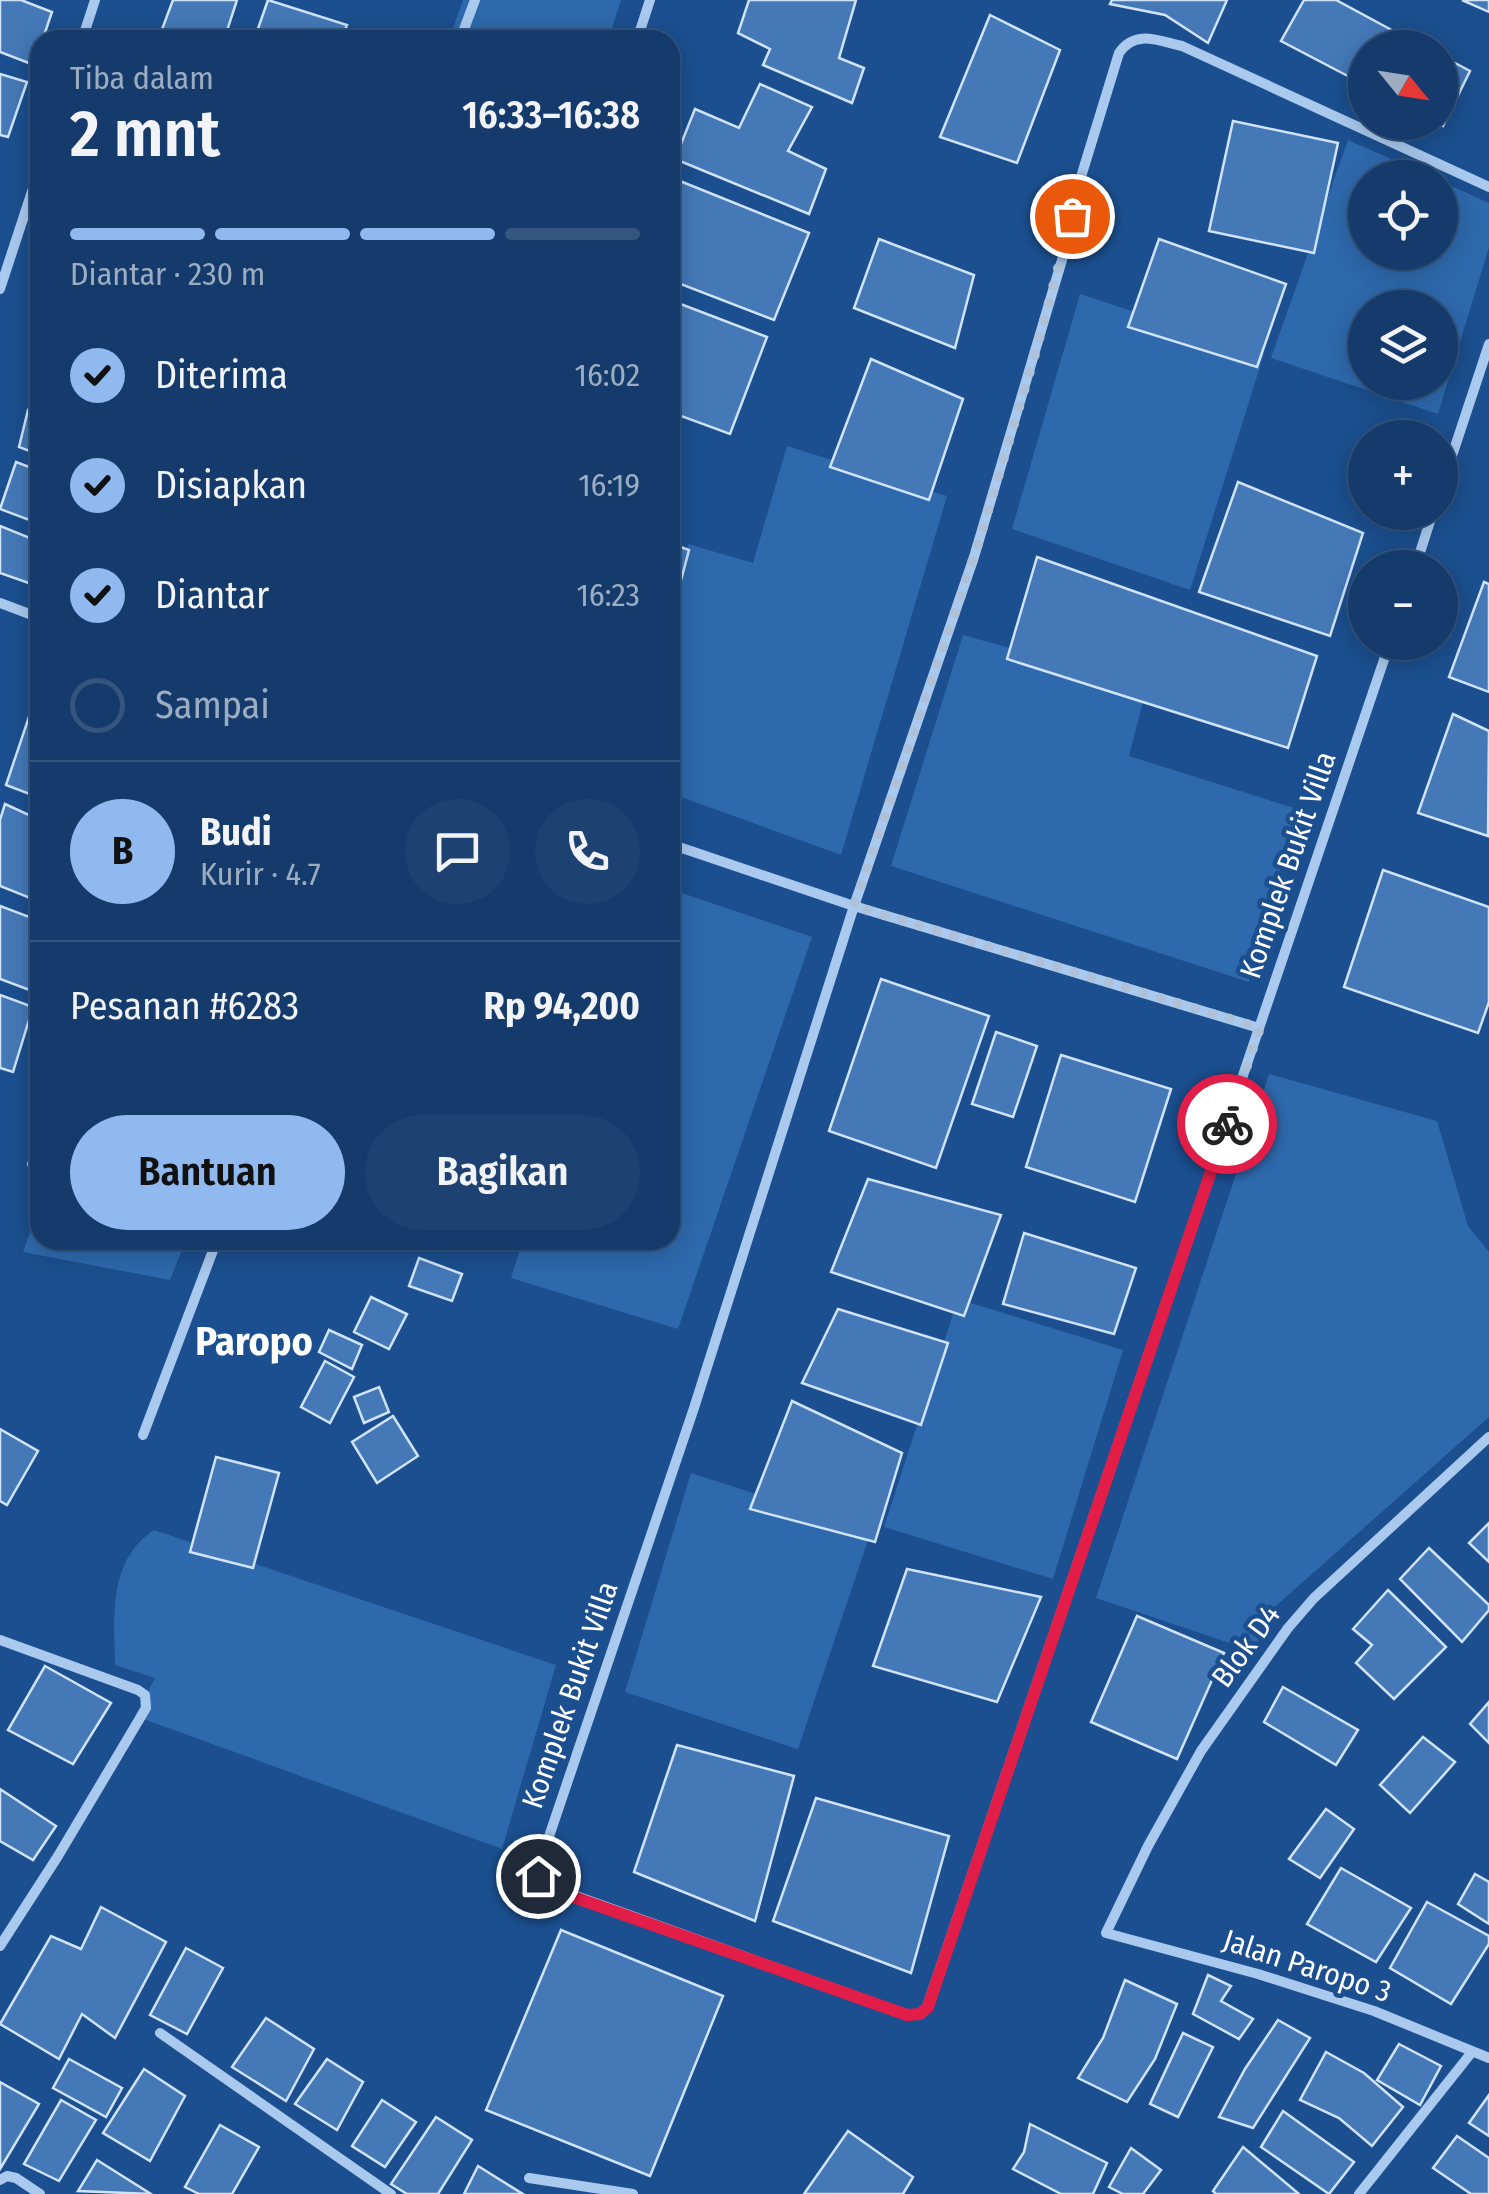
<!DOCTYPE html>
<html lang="id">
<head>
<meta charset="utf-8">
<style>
  :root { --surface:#143b6b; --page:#1d4271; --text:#f1f3f6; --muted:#9dadc1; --line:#33557e; --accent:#90b9f0 }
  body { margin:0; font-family:"Fira Sans Condensed",sans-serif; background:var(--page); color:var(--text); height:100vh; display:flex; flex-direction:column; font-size:38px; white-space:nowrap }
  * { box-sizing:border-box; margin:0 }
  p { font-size:32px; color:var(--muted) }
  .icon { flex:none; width:55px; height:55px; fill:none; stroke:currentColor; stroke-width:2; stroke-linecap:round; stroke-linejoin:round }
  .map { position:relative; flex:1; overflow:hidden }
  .side { position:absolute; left:30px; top:30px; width:650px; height:1220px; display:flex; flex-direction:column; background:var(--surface); border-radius:30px; box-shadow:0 5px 25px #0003,0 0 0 2px var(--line) }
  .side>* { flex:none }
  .needle { width:65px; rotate:120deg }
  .tools { position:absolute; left:1348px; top:30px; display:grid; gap:20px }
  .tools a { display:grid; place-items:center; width:110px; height:110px; border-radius:50%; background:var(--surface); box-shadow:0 5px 25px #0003,0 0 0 2px var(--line); font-size:50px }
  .pin { position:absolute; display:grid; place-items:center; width:85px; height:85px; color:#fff; margin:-42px; border:5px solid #fff; border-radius:50%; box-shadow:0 2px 10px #0007 }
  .courier { position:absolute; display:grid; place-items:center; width:100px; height:100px; margin:-50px; border:8px solid #e11d48; border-radius:50%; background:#fff; color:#222; box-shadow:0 2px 12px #0007 }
  .head em { font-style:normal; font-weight:600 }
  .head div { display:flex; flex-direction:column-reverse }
  .head { display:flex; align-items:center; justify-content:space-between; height:170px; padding:0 40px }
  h1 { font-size:65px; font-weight:600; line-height:75px }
  .bar { display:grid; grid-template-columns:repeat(4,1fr); gap:15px 10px; align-content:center; height:120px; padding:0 40px }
  .bar i { height:12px; border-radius:8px; background:var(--line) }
  .bar .on { background:var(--accent) }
  .bar p { grid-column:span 4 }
  .line { display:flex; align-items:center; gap:25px; padding:0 40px; border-top:2px solid var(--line) }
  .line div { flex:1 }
  .round { display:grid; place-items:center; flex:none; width:105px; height:105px; border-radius:52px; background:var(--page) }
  ol { padding:0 40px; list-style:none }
  li { display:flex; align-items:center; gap:30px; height:110px }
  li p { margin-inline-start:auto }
  li .icon { padding:10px; border-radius:50%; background:var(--accent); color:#111; stroke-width:4 }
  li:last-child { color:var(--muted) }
  li i { width:55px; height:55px; border:5px solid var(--line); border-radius:50% }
  .button { display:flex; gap:20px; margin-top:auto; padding:20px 40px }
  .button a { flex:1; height:115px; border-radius:60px; background:var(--accent); color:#111; font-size:40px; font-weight:600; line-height:115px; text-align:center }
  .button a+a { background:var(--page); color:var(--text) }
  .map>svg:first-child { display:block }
  .green { fill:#2e69ad; fill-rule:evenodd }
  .building { fill:#4478b7; stroke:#cfe3fa; stroke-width:2.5 }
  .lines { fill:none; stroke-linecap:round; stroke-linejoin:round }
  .minor { stroke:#a9c9ee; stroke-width:10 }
  .done { stroke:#afc1d8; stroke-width:10; stroke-dasharray:0 18 }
  .route { stroke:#e11d48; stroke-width:12 }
  .labels { text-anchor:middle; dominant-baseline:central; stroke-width:9; stroke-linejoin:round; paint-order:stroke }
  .street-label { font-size:30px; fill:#fff; stroke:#1b4f8f }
  .district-label { font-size:40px; font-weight:bold; fill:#fff; stroke:#1b4f8f }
</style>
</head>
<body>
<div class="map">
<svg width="1489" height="2194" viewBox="0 0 1489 2194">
  <rect width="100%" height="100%" fill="#1b4f8f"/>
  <g class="green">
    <polygon points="463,0 621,0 608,40 449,40"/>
    <path d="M1348 140 1432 177 1365 178V252H1440V181L1489 203V247L1438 414 1271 358ZM1365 308H1440V382H1365Z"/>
    <polygon points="1080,294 1264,354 1190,590 1012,529"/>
    <polygon points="787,446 947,496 841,855 670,793 670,615 688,544 753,563"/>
    <polygon points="963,635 1147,686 1129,756 1297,809 1249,982 891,866"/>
    <polygon points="670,889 812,937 678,1329 511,1278 523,1240 670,1240"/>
    <polygon points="1269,1074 1437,1121 1468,1226 1489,1252 1489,1417 1277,1605 1253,1651 1096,1598"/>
    <polygon points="40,1204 40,1240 186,1240 170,1280 23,1252"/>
    <polygon points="958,1299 1123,1350 1053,1579 884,1527"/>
    <polygon points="691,1473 871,1531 798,1749 625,1692"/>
    <path d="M154 1530 556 1665 502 1849 135 1716 155 1678 115 1665C114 1617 108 1560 154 1530Z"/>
  </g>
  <g class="building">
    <polygon points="0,0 21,0 52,12 34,65 0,52"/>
    <polygon points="173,0 237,0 224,40 158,40"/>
    <polygon points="268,0 347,25 341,40 254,40"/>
    <polygon points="749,0 856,0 839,58 864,68 852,103 763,65 770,49 738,33"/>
    <polygon points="1112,0 1227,0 1208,43 1165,15 1110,4"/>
    <polygon points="1304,0 1336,0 1425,48 1365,48 1365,85 1281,41"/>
    <polygon points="1462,0 1489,0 1489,12"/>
    <polygon points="990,15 1060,50 1017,163 940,137"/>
    <polygon points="1440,55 1470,71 1443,126 1437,122 1440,122"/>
    <polygon points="0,74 27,82 8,137 0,135"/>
    <polygon points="760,84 812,107 788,151 826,169 809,214 675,159 695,109 739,128"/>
    <polygon points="1233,121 1338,143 1314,253 1209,231"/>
    <polygon points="670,177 809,233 774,320 670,280"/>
    <polygon points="879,239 974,275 955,348 854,308"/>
    <polygon points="1159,239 1286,284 1257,367 1128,327"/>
    <polygon points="670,300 767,337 730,434 670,412"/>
    <polygon points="871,359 963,399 929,500 830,467"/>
    <polygon points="28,410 40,414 40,455 19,447"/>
    <polygon points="16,462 40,471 40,524 0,509"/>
    <polygon points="1238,482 1363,533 1330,636 1199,592"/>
    <polygon points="0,526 40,542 40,587 0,573"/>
    <polygon points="670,543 689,550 670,622"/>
    <polygon points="1037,557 1317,656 1288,748 1007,659"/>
    <polygon points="1484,582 1489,584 1489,692 1449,677"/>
    <polygon points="33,705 40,707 40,798 6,785"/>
    <polygon points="1453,714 1489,731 1488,836 1418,813"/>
    <polygon points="5,804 40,820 40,902 0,886 0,820"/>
    <polygon points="1383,870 1489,907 1489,1002 1478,1033 1344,987"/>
    <polygon points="0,906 40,921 40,976 35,992 0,979"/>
    <polygon points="881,979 989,1016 936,1168 829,1131"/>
    <polygon points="0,995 33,1007 13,1072 0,1068"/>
    <polygon points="996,1032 1037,1046 1013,1117 972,1104"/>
    <polygon points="1061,1055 1171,1089 1135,1202 1026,1167"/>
    <polygon points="868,1179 1001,1215 964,1316 831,1272"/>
    <polygon points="1024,1233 1136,1268 1114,1334 1003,1304"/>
    <polygon points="419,1258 462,1274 452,1301 409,1286"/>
    <polygon points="371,1297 407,1314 389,1349 354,1332"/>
    <polygon points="838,1309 948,1343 921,1425 802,1383"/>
    <polygon points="329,1330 362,1345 352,1369 319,1352"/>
    <polygon points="325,1361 354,1377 330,1423 301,1407"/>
    <polygon points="379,1387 389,1412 364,1423 354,1397"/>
    <polygon points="792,1401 902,1453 875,1542 750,1509"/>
    <polygon points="393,1416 418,1456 377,1483 352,1442"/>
    <polygon points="0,1429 38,1451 7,1505 0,1501"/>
    <polygon points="216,1457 279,1473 253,1568 190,1552"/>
    <polygon points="1489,1523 1489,1562 1469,1543"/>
    <polygon points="1429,1548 1489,1605 1489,1610 1462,1642 1400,1579"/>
    <polygon points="907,1569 1041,1597 997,1702 873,1666"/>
    <polygon points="1388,1590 1446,1647 1394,1699 1356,1663 1372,1645 1353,1629"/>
    <polygon points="1137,1616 1224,1653 1177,1759 1091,1722"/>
    <polygon points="45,1666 111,1703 73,1764 8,1730"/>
    <polygon points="1283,1687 1358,1730 1336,1765 1264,1722"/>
    <polygon points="1489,1702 1489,1743 1470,1724"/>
    <polygon points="1423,1737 1455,1762 1410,1813 1380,1785"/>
    <polygon points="677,1745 794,1776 755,1921 634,1872"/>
    <polygon points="0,1789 56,1826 33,1860 0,1841"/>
    <polygon points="816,1798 949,1836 911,1973 773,1921"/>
    <polygon points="1326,1809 1354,1829 1320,1878 1289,1859"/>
    <polygon points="1341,1868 1411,1908 1376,1962 1307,1924"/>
    <polygon points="1475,1874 1489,1882 1489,1924 1458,1904"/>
    <polygon points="1427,1902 1489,1936 1489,1944 1451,2004 1390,1968"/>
    <polygon points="101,1907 166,1942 115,2038 82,2014 59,2059 0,2024 51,1936 81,1949"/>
    <polygon points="561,1930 723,1996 650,2176 486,2110"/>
    <polygon points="186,1948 223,1968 187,2034 150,2015"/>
    <polygon points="1208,1975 1231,1986 1221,2001 1253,2019 1239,2039 1193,2014"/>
    <polygon points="1125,1980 1177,2004 1155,2059 1127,2102 1078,2078 1103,2038"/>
    <polygon points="266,2018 314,2049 286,2101 232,2067"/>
    <polygon points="1278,2020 1310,2038 1253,2128 1219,2117 1245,2069"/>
    <polygon points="1183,2033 1213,2047 1178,2117 1150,2104"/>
    <polygon points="1399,2044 1441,2066 1420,2105 1377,2080"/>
    <polygon points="1326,2052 1364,2073 1403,2107 1372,2146 1339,2118 1300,2100"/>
    <polygon points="69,2059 122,2088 106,2117 53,2088"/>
    <polygon points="327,2059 363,2082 337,2130 295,2104"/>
    <polygon points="144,2069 185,2096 150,2161 103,2133"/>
    <polygon points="0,2082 39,2104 0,2169"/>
    <polygon points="1489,2095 1489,2136 1469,2123"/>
    <polygon points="61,2100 96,2120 59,2181 24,2164"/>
    <polygon points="382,2100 416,2122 385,2167 352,2146"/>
    <polygon points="1283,2111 1354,2162 1329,2194 1261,2147"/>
    <polygon points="436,2117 472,2140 438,2194 407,2194 391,2184"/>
    <polygon points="1030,2124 1107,2163 1093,2194 1061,2194 1013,2169 1024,2152"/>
    <polygon points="220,2125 259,2147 232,2194 199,2194 185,2187"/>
    <polygon points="848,2131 913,2177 903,2194 804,2194"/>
    <polygon points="1457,2136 1489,2158 1489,2194 1471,2194 1433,2168"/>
    <polygon points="1243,2147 1299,2194 1216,2194 1213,2191"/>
    <polygon points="1131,2148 1161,2170 1143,2194 1123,2194 1109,2187"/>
    <polygon points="97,2160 151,2194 78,2191"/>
    <polygon points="478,2166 523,2194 464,2194"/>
  </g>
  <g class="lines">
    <g class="minor">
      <polyline points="82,40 95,0"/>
      <polyline points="460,40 475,0"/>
      <polyline points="637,40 650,0"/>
      <polyline points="0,289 40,167"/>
      <polyline points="1440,492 1489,344"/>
      <polyline points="1415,568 1433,512"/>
      <polyline points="0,603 40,618"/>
      <path d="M1390 642 927 2007 921 2014 907 2015 540 1883 539 1866 694 1408 854 906 974 557 1067 243 1077 190 1119 53C1135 29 1159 41 1182 46L1489 187"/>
      <polyline points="670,844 854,906 1259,1028"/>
      <polyline points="32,1164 40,1145"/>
      <polyline points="143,1435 217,1240"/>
      <polyline points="1489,1437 1314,1598 1288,1628 1201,1751 1148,1846 1106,1933 1258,1974 1374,2011 1489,2058"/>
      <polyline points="0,1640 138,1690 145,1695 146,1708 58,1856 0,1946"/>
      <polyline points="160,2033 391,2194"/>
      <polyline points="529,2178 633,2194"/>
      <polyline points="0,2180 7,2176 16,2178 40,2194"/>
      <polyline points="1359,2194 1472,2052"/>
    </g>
  </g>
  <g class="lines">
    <polyline class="done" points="1072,216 1034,358 974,557 854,906 1260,1028 1227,1124"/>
    <polyline class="route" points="538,1876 540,1883 548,1888 907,2015 920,2014 928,2007 1227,1124"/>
  </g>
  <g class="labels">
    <g class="street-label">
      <text transform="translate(1288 865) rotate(-71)">Komplek Bukit Villa</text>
      <text transform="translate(1246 1646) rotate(-54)">Blok D4</text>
      <text transform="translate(570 1695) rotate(-71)">Komplek Bukit Villa</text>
      <text transform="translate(1307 1966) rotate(18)">Jalan Paropo 3</text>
    </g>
    <g class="district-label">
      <text x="254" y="1342">Paropo</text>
    </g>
  </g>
</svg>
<div class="tools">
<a><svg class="needle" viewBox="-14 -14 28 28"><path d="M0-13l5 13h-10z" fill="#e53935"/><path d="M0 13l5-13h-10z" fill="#9dadc1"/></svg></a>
<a><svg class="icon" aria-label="locate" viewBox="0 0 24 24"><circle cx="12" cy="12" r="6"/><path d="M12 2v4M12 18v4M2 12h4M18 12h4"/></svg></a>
<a><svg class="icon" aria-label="layers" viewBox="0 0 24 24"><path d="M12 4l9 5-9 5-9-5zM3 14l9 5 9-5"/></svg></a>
<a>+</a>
<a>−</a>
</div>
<div class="pin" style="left:1072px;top:216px;background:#ea580c"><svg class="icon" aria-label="bag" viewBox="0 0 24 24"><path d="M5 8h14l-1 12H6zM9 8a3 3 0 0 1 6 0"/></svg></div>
<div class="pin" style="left:538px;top:1876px;background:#1f2937"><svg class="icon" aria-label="home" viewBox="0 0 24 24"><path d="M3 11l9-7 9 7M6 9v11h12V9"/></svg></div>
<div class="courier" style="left:1227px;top:1124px"><svg class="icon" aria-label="bike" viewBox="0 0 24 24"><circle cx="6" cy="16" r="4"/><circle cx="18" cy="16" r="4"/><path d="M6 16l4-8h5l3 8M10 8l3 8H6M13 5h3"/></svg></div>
<section class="side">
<div class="head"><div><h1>2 mnt</h1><p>Tiba dalam</p></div><em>16:33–16:38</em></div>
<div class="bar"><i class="on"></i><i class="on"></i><i class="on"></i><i></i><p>Diantar · 230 m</p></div>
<ol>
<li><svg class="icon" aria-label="check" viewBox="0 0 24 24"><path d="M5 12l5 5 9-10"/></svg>Diterima<p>16:02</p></li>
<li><svg class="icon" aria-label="check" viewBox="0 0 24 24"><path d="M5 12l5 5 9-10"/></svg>Disiapkan<p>16:19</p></li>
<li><svg class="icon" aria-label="check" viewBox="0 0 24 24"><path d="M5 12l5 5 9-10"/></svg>Diantar<p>16:23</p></li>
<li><i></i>Sampai</li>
</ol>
<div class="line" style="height:180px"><b class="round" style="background:var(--accent);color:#111">B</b><div><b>Budi</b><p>Kurir · 4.7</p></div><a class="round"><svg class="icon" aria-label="chat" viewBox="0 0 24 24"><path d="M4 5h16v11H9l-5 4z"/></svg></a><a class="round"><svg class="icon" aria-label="phone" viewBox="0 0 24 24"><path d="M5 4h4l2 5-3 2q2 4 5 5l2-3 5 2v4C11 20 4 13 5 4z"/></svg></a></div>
<div class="line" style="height:130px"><div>Pesanan #6283</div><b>Rp 94,200</b></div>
<div class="button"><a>Bantuan</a><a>Bagikan</a></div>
</section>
</div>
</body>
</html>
